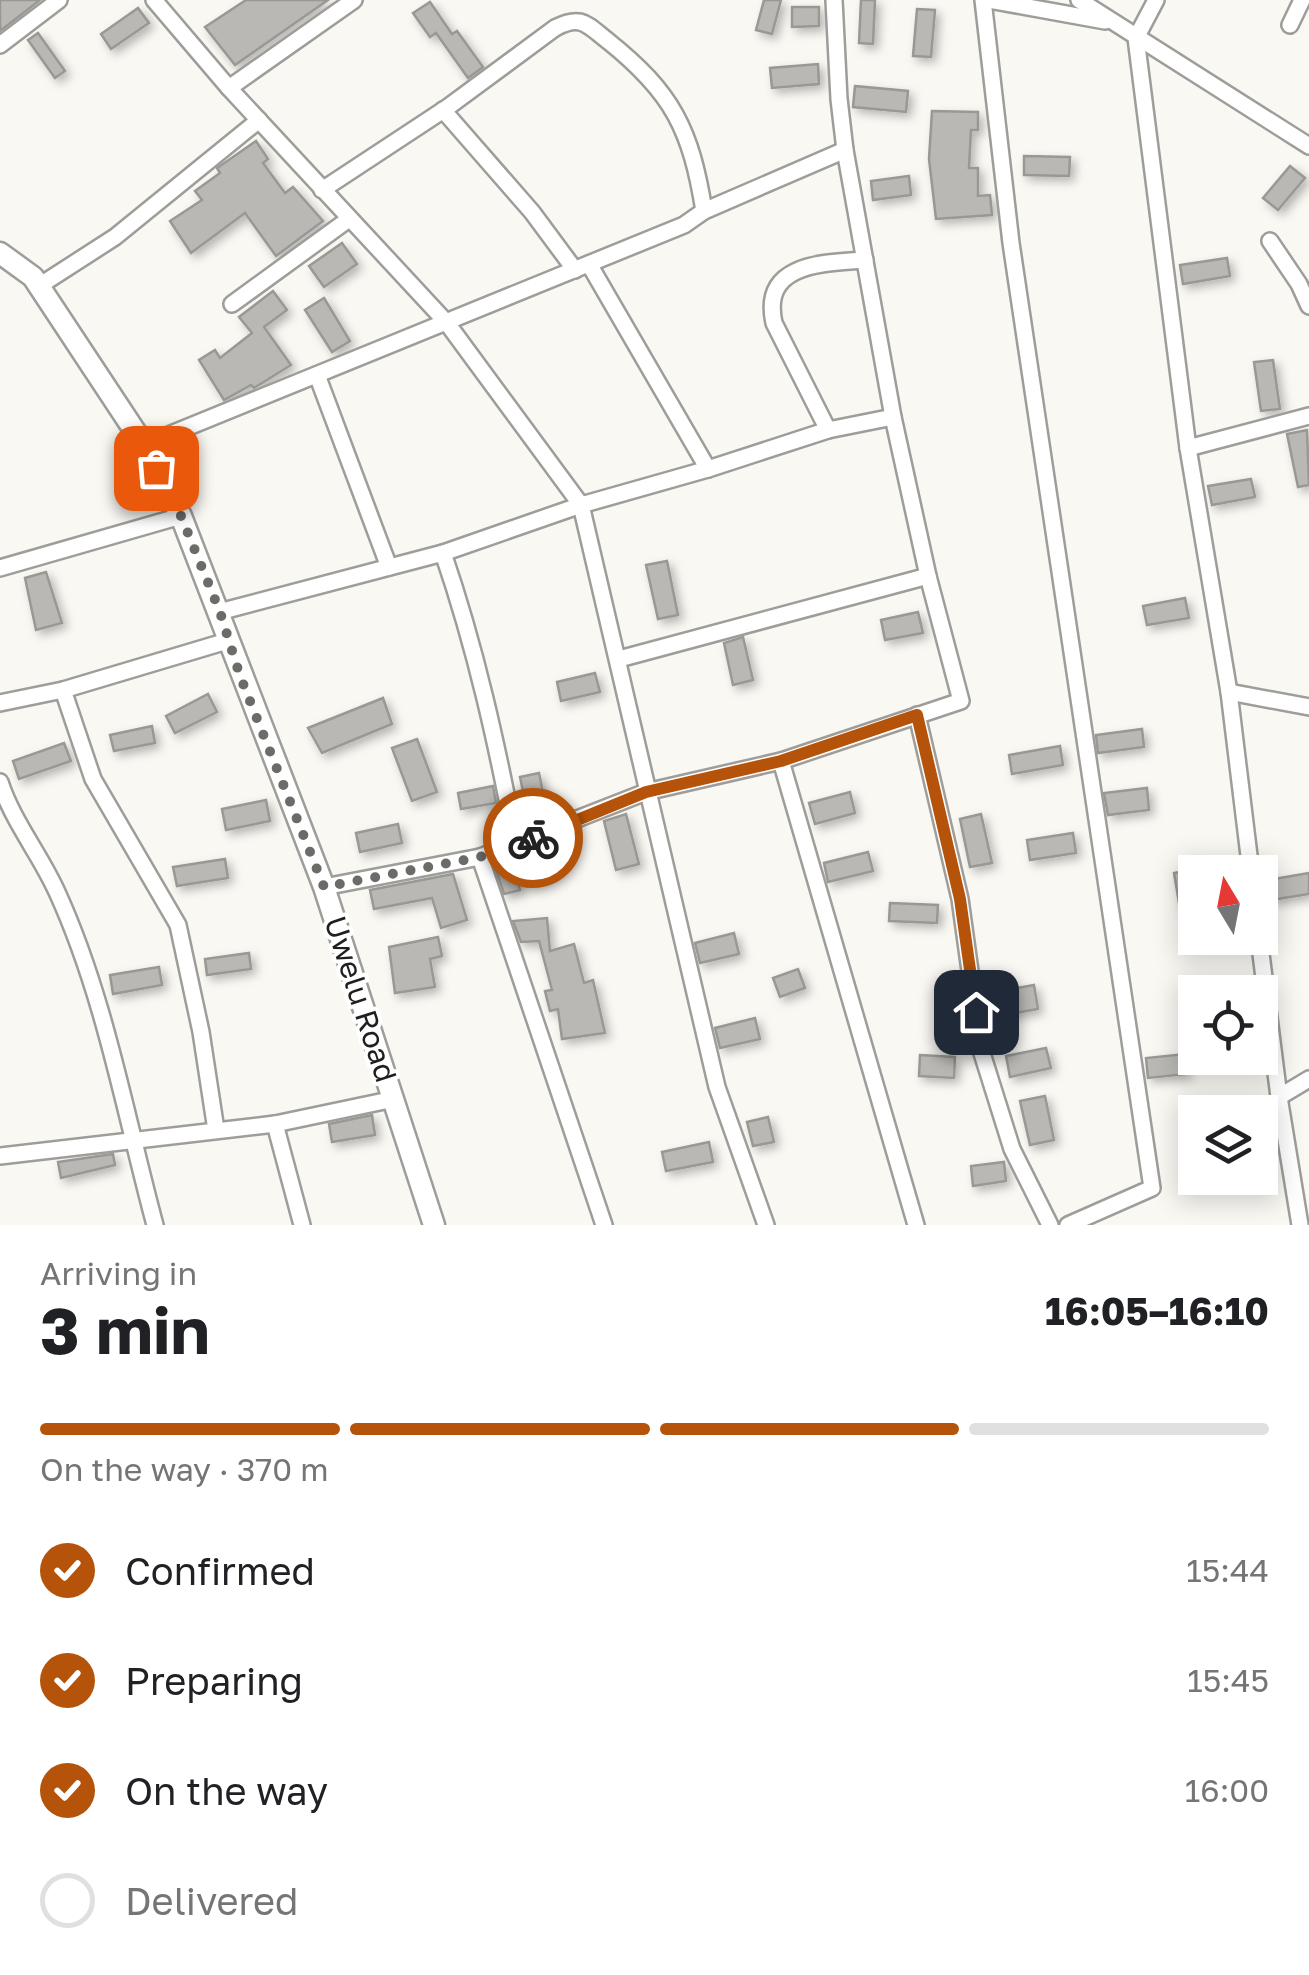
<!DOCTYPE html>
<html lang="en">
<head>
<meta charset="utf-8">
<style>
  :root { --surface:#fff; --page:#f2f2f2; --text:#202124; --muted:#757577; --line:#e0e0e0; --accent:#b45309 }
  body { margin:0; font-family:"Golos Text",sans-serif; background:var(--page); color:var(--text); height:100vh; display:flex; flex-direction:column; font-size:38px; white-space:nowrap }
  * { box-sizing:border-box; margin:0 }
  p { font-size:32px; color:var(--muted) }
  .icon { flex:none; width:55px; height:55px; fill:none; stroke:currentColor; stroke-width:2; stroke-linecap:round; stroke-linejoin:round }
  .map { position:relative; height:1225px; overflow:hidden }
  .side { display:flex; flex-direction:column; background:var(--surface); flex:1 }
  .side>* { flex:none }
  .needle { width:65px; rotate:350deg }
  .tools { position:absolute; left:1178px; top:855px; display:grid; gap:20px }
  .tools a { display:grid; place-items:center; width:100px; height:100px; border-radius:0px; background:var(--surface); box-shadow:0 5px 25px #0003; font-size:50px }
  .pin { position:absolute; display:grid; place-items:center; width:85px; height:85px; color:#fff; margin:-42px; border-radius:20px; box-shadow:0 5px 15px #0006 }
  .courier { position:absolute; display:grid; place-items:center; width:100px; height:100px; margin:-50px; border:8px solid #b45309; border-radius:50%; background:#fff; color:#222; box-shadow:0 2px 12px #0007 }
  .head em { font-style:normal; font-weight:700 }
  .head div { display:flex; flex-direction:column-reverse }
  .head { display:flex; align-items:center; justify-content:space-between; height:170px; padding:0 40px }
  h1 { font-size:65px; font-weight:700; line-height:75px }
  .bar { display:grid; grid-template-columns:repeat(4,1fr); gap:15px 10px; align-content:center; height:120px; padding:0 40px }
  .bar i { height:12px; border-radius:8px; background:var(--line) }
  .bar .on { background:var(--accent) }
  .bar p { grid-column:span 4 }
  ol { padding:0 40px; list-style:none }
  li { display:flex; align-items:center; gap:30px; height:110px }
  li p { margin-inline-start:auto }
  li .icon { padding:10px; border-radius:50%; background:var(--accent); color:#fff; stroke-width:4 }
  li:last-child { color:var(--muted) }
  li i { width:55px; height:55px; border:5px solid var(--line); border-radius:50% }
  .map>svg:first-child { display:block }
  .building { fill:#b9b8b4; stroke:#999894; stroke-width:2.5; filter:url(#shadow) }
  .lines { fill:none; stroke-linecap:round; stroke-linejoin:round }
  .minor-casing { stroke:#9e9d99; stroke-width:20 }
  .tertiary-casing { stroke:#9e9d99; stroke-width:25 }
  .minor { stroke:#fff; stroke-width:15 }
  .tertiary { stroke:#fff; stroke-width:20 }
  .done { stroke:#6b6b68; stroke-width:10; stroke-dasharray:0 18 }
  .route { stroke:#b45309; stroke-width:12 }
  .labels { text-anchor:middle; dominant-baseline:central; stroke-width:8; stroke-linejoin:round; paint-order:stroke }
  .street-label { font-size:30px; fill:#1f1f1d; stroke:#fff }
</style>
</head>
<body>
<div class="map">
<svg width="1309" height="1225" viewBox="0 0 1309 1225">
  <defs>
    <filter id="shadow"><feDropShadow dx="4.5" dy="4.5" stdDeviation="5" flood-color="#0004"/></filter>
  </defs>
  <rect width="100%" height="100%" fill="#f9f8f3"/>
  <g class="building">
    <polygon points="0,0 40,0 0,31"/>
    <polygon points="246,0 328,0 235,65 205,27"/>
    <polygon points="764,0 781,0 772,34 756,30"/>
    <polygon points="861,0 875,0 873,44 859,43"/>
    <polygon points="430,2 452,34 457,31 483,67 468,78 436,33 430,37 413,13"/>
    <polygon points="792,7 819,7 819,26 792,27"/>
    <polygon points="138,8 149,23 111,49 101,34"/>
    <polygon points="917,9 935,10 931,57 913,56"/>
    <polygon points="38,33 65,71 55,78 28,40"/>
    <polygon points="818,64 819,84 772,88 770,68"/>
    <polygon points="855,86 908,91 906,112 853,107"/>
    <polygon points="932,111 978,112 978,130 971,130 969,168 978,168 978,196 990,195 992,215 936,219 929,159"/>
    <polygon points="256,141 268,159 263,163 285,193 293,187 323,221 276,256 245,213 191,253 170,221 202,200 195,191 220,173 217,168"/>
    <polygon points="1024,156 1070,157 1069,176 1024,175"/>
    <polygon points="1290,166 1305,178 1278,210 1263,198"/>
    <polygon points="909,176 911,195 873,200 871,181"/>
    <polygon points="342,243 357,264 324,287 309,266"/>
    <polygon points="1227,258 1230,276 1183,284 1180,265"/>
    <polygon points="273,291 287,310 264,327 291,365 254,388 251,385 224,400 199,360 215,350 220,358 252,333 239,317"/>
    <polygon points="324,298 350,341 332,352 305,310"/>
    <polygon points="1273,360 1280,409 1261,411 1254,362"/>
    <polygon points="1307,430 1309,485 1298,487 1287,434"/>
    <polygon points="1251,479 1255,497 1212,505 1208,486"/>
    <polygon points="667,561 678,615 658,619 646,565"/>
    <polygon points="46,572 62,623 36,630 25,578"/>
    <polygon points="1185,598 1189,618 1147,625 1143,606"/>
    <polygon points="918,612 923,633 885,640 881,620"/>
    <polygon points="743,637 753,680 733,685 724,643"/>
    <polygon points="595,673 600,692 561,701 557,682"/>
    <polygon points="208,694 217,712 175,733 166,716"/>
    <polygon points="383,698 392,724 322,753 308,728"/>
    <polygon points="152,726 155,743 114,751 110,735"/>
    <polygon points="1142,729 1144,747 1098,753 1096,735"/>
    <polygon points="417,739 437,792 412,801 392,748"/>
    <polygon points="64,743 71,761 19,779 13,761"/>
    <polygon points="1060,746 1063,765 1012,774 1009,755"/>
    <polygon points="539,773 546,807 527,811 520,777"/>
    <polygon points="493,786 496,803 461,809 458,793"/>
    <polygon points="1147,788 1149,810 1108,815 1104,793"/>
    <polygon points="850,792 855,813 815,824 809,803"/>
    <polygon points="266,800 270,821 226,830 222,809"/>
    <polygon points="626,814 639,864 616,870 604,821"/>
    <polygon points="981,814 992,863 970,867 960,819"/>
    <polygon points="398,824 402,843 360,852 356,833"/>
    <polygon points="1073,833 1076,853 1030,860 1027,840"/>
    <polygon points="868,852 873,871 828,882 824,863"/>
    <polygon points="511,857 520,890 504,894 494,864"/>
    <polygon points="225,859 228,878 177,886 173,867"/>
    <polygon points="1191,870 1195,906 1180,909 1174,873"/>
    <polygon points="1309,873 1309,894 1271,900 1268,880"/>
    <polygon points="453,874 467,920 441,928 432,898 374,909 370,890"/>
    <polygon points="890,903 938,905 937,923 889,921"/>
    <polygon points="547,918 550,951 574,944 584,983 593,980 605,1033 562,1039 558,1009 550,1011 545,991 552,990 539,941 521,942 513,921"/>
    <polygon points="734,933 739,954 700,963 695,943"/>
    <polygon points="438,937 442,956 430,959 435,987 395,993 389,947"/>
    <polygon points="249,953 251,969 207,975 205,959"/>
    <polygon points="159,967 162,985 113,994 110,975"/>
    <polygon points="798,969 805,988 780,997 773,978"/>
    <polygon points="1034,985 1038,1009 993,1017 989,993"/>
    <polygon points="755,1018 760,1039 720,1048 715,1028"/>
    <polygon points="1046,1048 1051,1068 1010,1077 1006,1056"/>
    <polygon points="1185,1054 1187,1074 1148,1078 1146,1058"/>
    <polygon points="920,1055 955,1057 954,1078 919,1076"/>
    <polygon points="1045,1096 1054,1140 1030,1145 1020,1101"/>
    <polygon points="372,1115 375,1135 332,1142 329,1124"/>
    <polygon points="768,1117 774,1142 753,1146 747,1122"/>
    <polygon points="709,1142 713,1162 666,1171 662,1152"/>
    <polygon points="113,1154 115,1165 61,1178 58,1162"/>
    <polygon points="1004,1162 1006,1181 973,1186 971,1166"/>
  </g>
  <g class="lines">
    <defs>
      <g id="minor">
        <polyline points="154,0 229,88 447,323 581,505 717,1087 766,1225"/>
        <polyline points="983,0 1011,243 1152,1188 1068,1225"/>
        <polyline points="989,0 1105,21"/>
        <polyline points="1079,0 1309,146"/>
        <polyline points="1156,0 1136,38 1188,448 1229,692 1251,872"/>
        <polyline points="1290,25 1302,0"/>
        <polyline points="0,45 59,0"/>
        <polyline points="229,88 354,0"/>
        <polyline points="443,110 532,212 575,270"/>
        <path d="M322 190 448 107 555 28C582 14 587 25 608 41 673 93 691 130 704 211"/>
        <polyline points="1270,241 1299,284 1309,306"/>
        <polyline points="589,264 708,469"/>
        <polyline points="39,286 115,237 259,120"/>
        <polyline points="232,304 349,219"/>
        <polyline points="317,375 389,567"/>
        <path d="M828 430 774 323C761 263 822 263 865 260"/>
        <polyline points="144,445 684,225 704,211 845,150"/>
        <polyline points="1188,448 1309,416"/>
        <path d="M443 553C476 649 497 745 516 845"/>
        <polyline points="0,568 181,516"/>
        <polyline points="219,612 443,553 581,505 708,469 828,430 893,417"/>
        <polyline points="619,659 928,576"/>
        <polyline points="63,690 93,779 178,925 201,1032 216,1130"/>
        <polyline points="1229,692 1309,707"/>
        <polyline points="0,703 63,690 227,641"/>
        <polyline points="917,715 960,899 981,1050 1012,1149 1050,1225"/>
        <polyline points="781,761 916,1225"/>
        <path d="M0 782C13 822 40 854 57 892 105 997 125 1114 155 1225"/>
        <polyline points="480,857 604,1225"/>
        <polyline points="324,887 480,857 646,792 781,761 961,701 928,576 893,417 845,150 839,99 834,0"/>
        <polyline points="1259,938 1279,1097 1300,1225"/>
        <polyline points="1279,1097 1309,1079"/>
        <polyline points="275,1124 302,1225"/>
        <polyline points="0,1156 275,1124 394,1099"/>
      </g>
      <polyline id="tertiary" points="0,253 33,277 144,445 181,516 324,887 434,1225"/>
    </defs>
    <use href="#minor" class="minor-casing"/>
    <use href="#tertiary" class="tertiary-casing"/>
    <use href="#minor" class="minor"/>
    <use href="#tertiary" class="tertiary"/>
  </g>
  <g class="lines">
    <polyline class="done" points="156,468 181,516 220,612 240,676 324,887 480,857 533,838"/>
    <polyline class="route" points="533,838 646,792 781,761 917,715 960,899 976,1012"/>
  </g>
  <g class="labels">
    <g class="street-label">
      <text transform="translate(361 999) rotate(72)">Uwelu Road</text>
    </g>
  </g>
</svg>
<div class="tools">
<a><svg class="needle" viewBox="-14 -14 28 28"><path d="M0-13l5 13h-10z" fill="#e53935"/><path d="M0 13l5-13h-10z" fill="#757577"/></svg></a>
<a><svg class="icon" aria-label="locate" viewBox="0 0 24 24"><circle cx="12" cy="12" r="6"/><path d="M12 2v4M12 18v4M2 12h4M18 12h4"/></svg></a>
<a><svg class="icon" aria-label="layers" viewBox="0 0 24 24"><path d="M12 4l9 5-9 5-9-5zM3 14l9 5 9-5"/></svg></a>
</div>
<div class="pin" style="left:156px;top:468px;background:#ea580c"><svg class="icon" aria-label="bag" viewBox="0 0 24 24"><path d="M5 8h14l-1 12H6zM9 8a3 3 0 0 1 6 0"/></svg></div>
<div class="pin" style="left:976px;top:1012px;background:#1f2937"><svg class="icon" aria-label="home" viewBox="0 0 24 24"><path d="M3 11l9-7 9 7M6 9v11h12V9"/></svg></div>
<div class="courier" style="left:533px;top:838px"><svg class="icon" aria-label="bike" viewBox="0 0 24 24"><circle cx="6" cy="16" r="4"/><circle cx="18" cy="16" r="4"/><path d="M6 16l4-8h5l3 8M10 8l3 8H6M13 5h3"/></svg></div>
</div>
<section class="side">
<div class="head"><div><h1>3 min</h1><p>Arriving in</p></div><em>16:05–16:10</em></div>
<div class="bar"><i class="on"></i><i class="on"></i><i class="on"></i><i></i><p>On the way · 370 m</p></div>
<ol>
<li><svg class="icon" aria-label="check" viewBox="0 0 24 24"><path d="M5 12l5 5 9-10"/></svg>Confirmed<p>15:44</p></li>
<li><svg class="icon" aria-label="check" viewBox="0 0 24 24"><path d="M5 12l5 5 9-10"/></svg>Preparing<p>15:45</p></li>
<li><svg class="icon" aria-label="check" viewBox="0 0 24 24"><path d="M5 12l5 5 9-10"/></svg>On the way<p>16:00</p></li>
<li><i></i>Delivered</li>
</ol>
</section>
</body>
</html>
